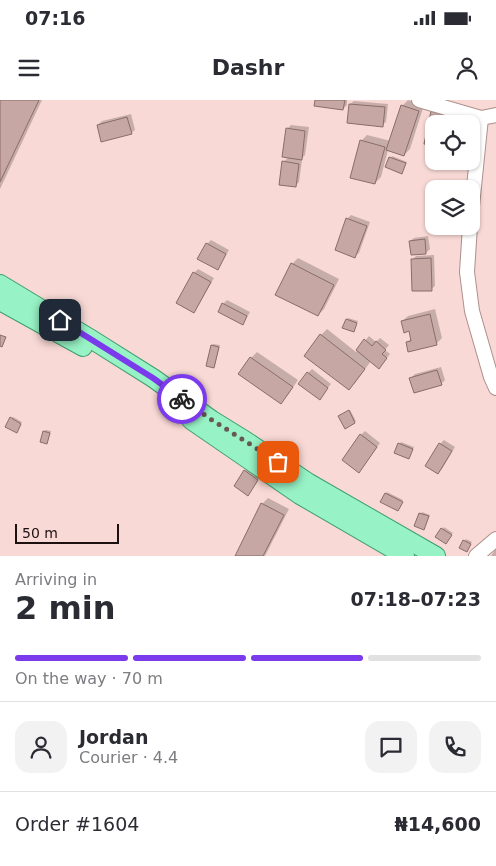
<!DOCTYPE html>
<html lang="en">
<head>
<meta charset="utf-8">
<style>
  :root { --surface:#fff; --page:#f2f2f3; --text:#2b2b33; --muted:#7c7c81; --line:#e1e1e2; --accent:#7c3aed }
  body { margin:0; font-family:"DejaVu Sans",sans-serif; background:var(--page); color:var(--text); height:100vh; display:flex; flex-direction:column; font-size:19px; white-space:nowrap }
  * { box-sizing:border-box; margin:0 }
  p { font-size:16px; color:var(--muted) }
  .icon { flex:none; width:28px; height:28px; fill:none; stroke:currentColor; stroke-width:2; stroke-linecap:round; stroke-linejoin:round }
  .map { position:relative; height:456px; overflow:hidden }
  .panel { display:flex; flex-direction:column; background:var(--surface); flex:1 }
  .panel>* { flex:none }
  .fabs { position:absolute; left:425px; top:15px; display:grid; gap:10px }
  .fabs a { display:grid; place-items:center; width:55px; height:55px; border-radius:10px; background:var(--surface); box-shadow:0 1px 4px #0004; font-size:25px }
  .scale { position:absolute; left:15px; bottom:12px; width:104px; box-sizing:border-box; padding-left:5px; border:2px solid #1c1110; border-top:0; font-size:14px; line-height:18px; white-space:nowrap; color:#1c1110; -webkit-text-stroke:4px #f9d9d5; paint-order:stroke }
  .pin { position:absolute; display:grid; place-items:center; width:42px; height:42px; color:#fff; margin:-21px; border-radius:10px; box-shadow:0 2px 8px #0006 }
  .courier { position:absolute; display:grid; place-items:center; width:50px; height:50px; margin:-25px; border:4px solid #7c3aed; border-radius:50%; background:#fff; color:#222; box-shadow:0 1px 6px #0007 }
  .overview em { font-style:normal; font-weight:700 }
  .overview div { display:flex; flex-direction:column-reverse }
  .overview { display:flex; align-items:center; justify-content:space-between; height:85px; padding:0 15px }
  h1 { font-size:32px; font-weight:700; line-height:38px }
  .bar { display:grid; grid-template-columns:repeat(4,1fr); gap:8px 5px; align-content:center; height:60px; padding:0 15px }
  .bar i { height:6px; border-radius:4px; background:var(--line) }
  .bar .current { background:var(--accent) }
  .bar p { grid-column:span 4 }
  .line { display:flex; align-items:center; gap:12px; padding:0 15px; border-top:1px solid var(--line) }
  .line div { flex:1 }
  .round { display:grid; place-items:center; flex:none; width:52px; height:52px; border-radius:15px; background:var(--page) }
  .status { display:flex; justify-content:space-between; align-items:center; height:35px; padding:0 25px; background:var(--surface); direction:ltr }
  .status svg { height:14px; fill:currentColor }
  header { display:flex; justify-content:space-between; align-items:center; height:65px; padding:0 15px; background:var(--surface); font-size:22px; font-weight:700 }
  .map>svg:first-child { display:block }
  .shadow { fill:#0003 }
  .building { fill:#c6a7a3; stroke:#896d6a }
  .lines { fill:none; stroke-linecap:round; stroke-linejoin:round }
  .minor-casing { stroke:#ac8f8b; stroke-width:16 }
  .major-casing { stroke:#3f9e6c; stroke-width:20 }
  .minor { stroke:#fff; stroke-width:14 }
  .major { stroke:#97f2c5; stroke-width:18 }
  .done { stroke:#695755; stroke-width:5; stroke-dasharray:0 9 }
  .route { stroke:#7c3aed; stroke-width:6 }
</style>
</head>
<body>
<div class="status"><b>07:16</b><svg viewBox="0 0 49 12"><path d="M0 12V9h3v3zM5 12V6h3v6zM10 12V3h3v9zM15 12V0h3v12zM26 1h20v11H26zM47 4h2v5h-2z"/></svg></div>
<header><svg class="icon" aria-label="menu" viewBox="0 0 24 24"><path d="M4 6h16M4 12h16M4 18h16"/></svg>Dashr<svg class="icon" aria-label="person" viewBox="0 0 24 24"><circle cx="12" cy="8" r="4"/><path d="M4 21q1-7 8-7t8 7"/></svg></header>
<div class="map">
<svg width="496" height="456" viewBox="0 0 496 456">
  <rect width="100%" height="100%" fill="#f9d9d5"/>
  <g class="shadow">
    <polygon points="0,0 42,0 0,89"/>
    <polygon points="317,0 347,0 347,5 343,9"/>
    <polygon points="408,0 424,5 410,49 404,55 388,50 381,77 375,83 362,40 367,35 391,41 402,6"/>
    <polygon points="354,1 388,4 386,22 382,25 350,4"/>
    <polygon points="436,8 451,12 448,24 434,24 432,12"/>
    <polygon points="131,14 135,30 131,33 98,25 102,21"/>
    <polygon points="291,25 309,27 305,55 300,60 302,60 299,82 295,86 283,62 289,57 287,29"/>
    <polygon points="392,56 407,62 403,71 386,66"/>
    <polygon points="351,115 370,122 359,153 355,156 347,119"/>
    <polygon points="428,136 430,149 426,153 412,154 410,141 414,138"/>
    <polygon points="211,140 229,150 221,164 217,168 207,144"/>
    <polygon points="434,155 435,186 431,189 412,160 416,156"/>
    <polygon points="298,158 339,179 324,209 318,215 292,164"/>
    <polygon points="198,169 214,178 197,208 193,212 194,173"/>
    <polygon points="227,200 250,212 246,219 242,223 223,204"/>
    <polygon points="435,209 442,238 436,244 407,242 412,238 410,230 402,221 408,216"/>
    <polygon points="348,218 358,221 354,231 347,219"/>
    <polygon points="327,229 356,252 369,236 376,242 380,238 389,245 385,250 390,254 382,264 371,261 355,283 349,288 321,235"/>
    <polygon points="213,244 220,245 215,265 214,267 212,245"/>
    <polygon points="257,252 298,280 287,296 281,302 240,274 251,258"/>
    <polygon points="441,267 445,280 441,284 411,278 415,274"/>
    <polygon points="312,269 331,284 323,294 308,273"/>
    <polygon points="350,310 356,321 345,327 341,315"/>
    <polygon points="13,317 22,322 18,330 11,318"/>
    <polygon points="46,330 51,331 48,341 47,343 42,341 44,331"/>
    <polygon points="365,331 380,343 363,367 361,335"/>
    <polygon points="444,340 455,347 442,369 438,372 440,344"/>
    <polygon points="401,342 414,347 410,356 395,352"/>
    <polygon points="248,368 261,376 248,394 245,371"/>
    <polygon points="387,392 403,400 399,408 382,402"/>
    <polygon points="268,398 289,409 265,456 237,456 262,404"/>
    <polygon points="422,412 430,415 425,427 416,425"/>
    <polygon points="444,427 453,433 447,441 437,436"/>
    <polygon points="466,439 472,442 467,451 460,447"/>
    <polygon points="496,449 496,456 491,456 495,450"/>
  </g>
  <g class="building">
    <polygon points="0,0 39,0 0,82"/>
    <polygon points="315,0 345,0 343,10 314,6"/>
    <polygon points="349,4 385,7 383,27 347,23"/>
    <polygon points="401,5 419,11 404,56 386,50"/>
    <polygon points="431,11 447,15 445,24 434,24 434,46 424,44"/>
    <polygon points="127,17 132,34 101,42 97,25"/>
    <polygon points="286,28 305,31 302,60 282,57"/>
    <polygon points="360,40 385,47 375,84 350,78"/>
    <polygon points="389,57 406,63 402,74 385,67"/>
    <polygon points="282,61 299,64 296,87 279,85"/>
    <polygon points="346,118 367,126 355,158 335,150"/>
    <polygon points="425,139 426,154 411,155 409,141"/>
    <polygon points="206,143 226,154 218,170 197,159"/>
    <polygon points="431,158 432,191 412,191 411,159"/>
    <polygon points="291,163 334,185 318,216 275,195"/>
    <polygon points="193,172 211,182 194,213 176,203"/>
    <polygon points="222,203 247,216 243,225 218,212"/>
    <polygon points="430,214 437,245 408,252 406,242 411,241 409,231 404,233 401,221"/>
    <polygon points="346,219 357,223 354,232 342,228"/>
    <polygon points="320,234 365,269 349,290 304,256"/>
    <polygon points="0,235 6,237 2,247 0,246"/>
    <polygon points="364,239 372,246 376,241 386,250 382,254 387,258 379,269 356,250"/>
    <polygon points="211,245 219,247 214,268 206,266"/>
    <polygon points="250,257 293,287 281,304 238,274"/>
    <polygon points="437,270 442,285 414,293 409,278"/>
    <polygon points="307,272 328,288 320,300 298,284"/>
    <polygon points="349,310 355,323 345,329 338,316"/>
    <polygon points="10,317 21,324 17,333 5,327"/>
    <polygon points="43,331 50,333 47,344 40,342"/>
    <polygon points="360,334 377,347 359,373 342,360"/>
    <polygon points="398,343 413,349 409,359 394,353"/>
    <polygon points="439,343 452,351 438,374 425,366"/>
    <polygon points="244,370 258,380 248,396 234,386"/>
    <polygon points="385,393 403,402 398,411 380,402"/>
    <polygon points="261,403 284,415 263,456 235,456"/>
    <polygon points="419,413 429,416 424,430 414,426"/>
    <polygon points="441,428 452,435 446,444 435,437"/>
    <polygon points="463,440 471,444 467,452 459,448"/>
  </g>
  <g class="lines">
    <defs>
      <g id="minor">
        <polyline points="419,0 481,18 496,15"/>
        <polyline points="471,116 481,18"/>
        <polyline points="470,126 467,172 472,211 491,277 496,288"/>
        <polyline points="476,456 496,439"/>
      </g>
      <g id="major">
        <polyline points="0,184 91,239 153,278 212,320 246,341 309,383 436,456"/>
        <polyline points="0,201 83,247"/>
        <polyline points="191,320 300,395 405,456"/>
      </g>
    </defs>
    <use href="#minor" class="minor-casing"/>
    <use href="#major" class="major-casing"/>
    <use href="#minor" class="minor"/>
    <use href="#major" class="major"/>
  </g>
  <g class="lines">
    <polyline class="done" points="182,299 212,320 278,362"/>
    <polyline class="route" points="60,220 153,278 182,299"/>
  </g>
</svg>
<div class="fabs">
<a><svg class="icon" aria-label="locate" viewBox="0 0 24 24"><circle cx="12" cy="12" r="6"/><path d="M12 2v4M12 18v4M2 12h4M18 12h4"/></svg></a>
<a><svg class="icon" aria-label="layers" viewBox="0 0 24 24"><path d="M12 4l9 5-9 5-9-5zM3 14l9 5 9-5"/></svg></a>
</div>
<div class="scale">50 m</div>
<div class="pin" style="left:278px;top:362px;background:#ea580c"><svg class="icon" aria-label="bag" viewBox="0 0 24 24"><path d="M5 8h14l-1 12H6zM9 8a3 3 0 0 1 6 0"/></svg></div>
<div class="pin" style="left:60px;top:220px;background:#1f2937"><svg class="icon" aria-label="home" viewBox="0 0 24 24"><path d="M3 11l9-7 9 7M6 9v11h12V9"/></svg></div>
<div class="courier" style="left:182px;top:299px"><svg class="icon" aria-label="bike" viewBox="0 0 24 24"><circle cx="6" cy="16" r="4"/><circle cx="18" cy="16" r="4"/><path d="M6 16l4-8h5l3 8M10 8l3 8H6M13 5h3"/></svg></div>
</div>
<section class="panel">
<div class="overview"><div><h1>2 min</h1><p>Arriving in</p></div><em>07:18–07:23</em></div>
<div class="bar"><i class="current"></i><i class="current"></i><i class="current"></i><i></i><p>On the way · 70 m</p></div>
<div class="line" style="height:90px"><a class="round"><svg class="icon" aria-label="person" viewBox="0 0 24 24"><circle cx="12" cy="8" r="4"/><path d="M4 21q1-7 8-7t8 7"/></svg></a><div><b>Jordan</b><p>Courier · 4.4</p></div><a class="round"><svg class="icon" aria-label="chat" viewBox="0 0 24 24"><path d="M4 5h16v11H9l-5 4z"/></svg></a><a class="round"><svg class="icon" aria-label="phone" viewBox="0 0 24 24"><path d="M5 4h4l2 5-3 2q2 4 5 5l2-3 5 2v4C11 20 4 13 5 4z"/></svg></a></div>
<div class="line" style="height:65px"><div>Order #1604</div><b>₦14,600</b></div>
</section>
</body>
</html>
